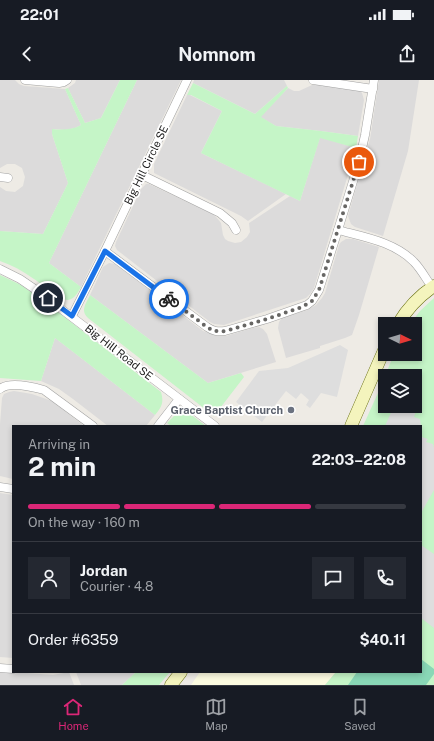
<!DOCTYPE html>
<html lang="en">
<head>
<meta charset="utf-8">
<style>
  :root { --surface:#171b24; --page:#242831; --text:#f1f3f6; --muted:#9ea1a6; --line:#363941; --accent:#db2777 }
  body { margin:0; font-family:"Public Sans",sans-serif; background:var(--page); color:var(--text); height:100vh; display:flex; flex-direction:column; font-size:15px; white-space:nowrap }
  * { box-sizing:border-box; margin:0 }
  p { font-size:13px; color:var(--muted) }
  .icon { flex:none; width:22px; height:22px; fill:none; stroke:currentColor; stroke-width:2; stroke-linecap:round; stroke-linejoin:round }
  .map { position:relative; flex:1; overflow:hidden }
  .details { position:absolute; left:12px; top:345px; width:410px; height:248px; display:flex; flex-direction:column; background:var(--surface); border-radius:0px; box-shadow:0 2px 6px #0003 }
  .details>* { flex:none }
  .needle { width:26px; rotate:95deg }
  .fabs { position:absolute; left:378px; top:237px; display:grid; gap:8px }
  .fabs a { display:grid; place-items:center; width:44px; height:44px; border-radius:0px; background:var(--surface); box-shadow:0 2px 6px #0003; font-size:20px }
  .pin { position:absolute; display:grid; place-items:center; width:34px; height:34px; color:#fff; margin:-17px; border:2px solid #fff; border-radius:50%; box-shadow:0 1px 4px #0007 }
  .courier { position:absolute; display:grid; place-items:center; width:40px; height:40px; margin:-20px; border:3px solid #1a73e8; border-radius:50%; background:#fff; color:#222; box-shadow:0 1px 5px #0007 }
  .summary em { font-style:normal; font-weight:700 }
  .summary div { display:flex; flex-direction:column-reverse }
  .summary { display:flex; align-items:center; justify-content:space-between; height:68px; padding:0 16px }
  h1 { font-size:26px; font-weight:700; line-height:30px }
  .bar { display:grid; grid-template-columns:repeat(4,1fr); gap:6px 4px; align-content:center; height:48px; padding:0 16px }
  .bar i { height:5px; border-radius:3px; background:var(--line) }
  .bar .current { background:var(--accent) }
  .bar p { grid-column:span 4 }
  .line { display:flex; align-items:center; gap:10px; padding:0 16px; border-top:1px solid var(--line) }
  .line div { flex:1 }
  .round { display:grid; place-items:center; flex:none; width:42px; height:42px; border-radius:0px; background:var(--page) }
  .status { display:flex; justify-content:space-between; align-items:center; height:28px; padding:0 20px; background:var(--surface); direction:ltr }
  .status svg { height:11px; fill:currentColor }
  header { display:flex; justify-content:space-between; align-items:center; height:52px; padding:0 16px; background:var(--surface); font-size:18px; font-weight:700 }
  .dock { display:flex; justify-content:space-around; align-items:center; height:56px; border-top:1px solid var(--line); background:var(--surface); font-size:11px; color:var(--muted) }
  .dock a { display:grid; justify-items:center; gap:2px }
  .dock .current { color:var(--accent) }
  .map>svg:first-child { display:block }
  .residential { fill:#dcdbdb }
  .education { fill:#fcfbe0 }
  .park { fill:#c5f5c7; fill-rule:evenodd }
  .pitch { fill:#89d7b6 }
  .parking { fill:#dedede }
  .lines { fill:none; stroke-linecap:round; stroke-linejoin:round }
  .street-casing { stroke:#a2a2a2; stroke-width:9 }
  .secondary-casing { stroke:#666d0d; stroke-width:13 }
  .street { stroke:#fff; stroke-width:8 }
  .secondary { stroke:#f4f4bd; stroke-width:12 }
  .done { stroke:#676664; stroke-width:4; stroke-dasharray:0 7.2 }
  .route { stroke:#1a73e8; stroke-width:5 }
  .worship-dot { fill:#6b7280; stroke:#fff; stroke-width:1.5 }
  .labels { text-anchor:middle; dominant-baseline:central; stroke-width:3.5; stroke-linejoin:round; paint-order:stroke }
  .street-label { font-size:11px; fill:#1e1e1e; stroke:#fff }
  .worship-label { font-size:11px; font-weight:bold; fill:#5b616d; stroke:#fff; text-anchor:end }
</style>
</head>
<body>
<div class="status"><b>22:01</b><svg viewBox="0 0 49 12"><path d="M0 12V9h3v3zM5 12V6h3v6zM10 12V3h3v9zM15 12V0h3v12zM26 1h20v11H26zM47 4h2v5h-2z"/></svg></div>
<header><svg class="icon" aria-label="back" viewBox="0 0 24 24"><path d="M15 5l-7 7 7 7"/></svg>Nomnom<svg class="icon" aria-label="share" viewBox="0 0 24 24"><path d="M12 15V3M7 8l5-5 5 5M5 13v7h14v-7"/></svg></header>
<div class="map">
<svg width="434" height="605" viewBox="0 0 434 605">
  <rect width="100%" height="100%" fill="#eeebe5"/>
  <g class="residential">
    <polygon points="0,0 15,0 19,4 24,6 65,9 81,45 75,48 65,50 53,49 52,54 68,103 43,154 0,151 0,107 6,111 15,112 23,106 25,97 22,88 15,84 7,84 0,88"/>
    <polygon points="76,0 120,0 101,38 85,43 68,8 75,3"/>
    <polygon points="137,0 181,0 81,207 49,183"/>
    <polygon points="194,0 284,0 287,6 255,34 193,3"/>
    <polygon points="379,0 419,0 408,71 383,156 355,147 351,144 348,136 370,59"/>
    <polygon points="312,5 319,5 360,11 362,13 364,20 358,56 321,51 276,46 260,37 288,8 294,11 299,11"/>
    <polygon points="187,15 190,15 222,31 201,73 286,114 248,141 241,136 154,93 154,84"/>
    <polygon points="320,57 356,68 314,208 311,213 306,218 224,245 214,244 210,242 117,170 115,166 116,162 141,109 146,104 149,104 213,134 217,138 221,143 223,155 225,159 228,161 235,163 241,162 247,157 250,152 249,143 290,116 300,121"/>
    <polygon points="346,159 353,159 379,167 359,235 352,255 345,258 320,266 320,268 286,278 278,248 279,242 282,238 307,230 316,225 322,218 325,213 339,165 341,162"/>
    <polygon points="109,183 116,184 203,251 217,256 226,256 252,248 259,247 263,249 267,254 276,282 208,303 90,215 103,187"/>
    <polygon points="55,258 155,335 146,346 108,346 73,319 59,309 41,301"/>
    <polygon points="14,311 32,314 52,321 84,346 13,346 13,399 0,396 0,344 2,318 4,314 9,312"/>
    <polygon points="0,413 13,415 13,578 0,577"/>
    <polygon points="0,591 53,595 69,592 74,605 0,605"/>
    <polygon points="76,592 136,592 122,605 81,605"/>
  </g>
  <polygon class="education" points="200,592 336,592 325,605 191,605"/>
  <g class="park">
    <path d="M120 0H137L49 183 81 207C78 212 75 219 68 220 58 220 42 204 34 199 23 191 12 185 0 181V151L43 154 68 103 52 54V49C62 50 72 50 81 45L65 9 68 8 85 43 101 38Z"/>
    <polygon points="193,3 255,34 287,6 288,8 261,37 276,46 321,51 358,56 356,68 320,58 300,121 201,73 222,31 191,15 187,15"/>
    <path d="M0 195 21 205 45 222 161 312C164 323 162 326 155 335L55 258 41 301 0 298Z"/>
    <path d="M90 215 208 303 241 293 244 297 214 336 88 238C80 230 86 224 90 215Z"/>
    <path d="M434 218V605H325L336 592H421V346H363L378 313 394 274H415V244H410L420 231ZM385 296H415V326H385Z"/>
    <polygon points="180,332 190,334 206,346 171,346 167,343 176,334"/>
    <polygon points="136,592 170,592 159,605 122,605"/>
  </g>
  <polygon class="pitch" points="421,579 434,589 434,594 426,605 348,605 357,592 421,592"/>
  <g class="parking">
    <polygon points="340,265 348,270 337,317 321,313 310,328 306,325 309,320 301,313 296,319 286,311 262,342 236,322 259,291 288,288"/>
    <polygon points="394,326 411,326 410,328 416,331 414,337 420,339 421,346 385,346"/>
    <polygon points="421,349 422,357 428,359 426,362 433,364 434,368 434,410 421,433"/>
    <polygon points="421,465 434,474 434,548 421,538"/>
  </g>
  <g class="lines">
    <defs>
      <g id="street">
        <polyline points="25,0 59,3 64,2 67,0"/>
        <polyline points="313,0 373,9"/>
        <polyline points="142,95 220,133 232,143 236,150"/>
        <polyline points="0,97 8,98"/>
        <path d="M338 150C364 157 395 162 414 182 421 189 426 199 432 207"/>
        <path d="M105 171 207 247C213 251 217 252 225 251L267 239 307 225 312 221 319 210 338 150 359 82 365 55 374 0"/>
        <polyline points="0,189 20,199 39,212 215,346"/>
        <polyline points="72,236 105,171 187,0"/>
        <path d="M0 309C9 301 33 307 44 310L93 346"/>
        <polyline points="158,346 179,319"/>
        <polyline points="0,407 13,409"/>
        <polyline points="0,588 13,589"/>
      </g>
      <g id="secondary">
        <path d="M398 244C407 229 419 216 434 206"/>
        <polyline points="351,346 385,268"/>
        <polyline points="171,605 181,592"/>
      </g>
    </defs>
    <use href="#street" class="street-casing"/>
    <use href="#secondary" class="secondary-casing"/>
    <use href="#street" class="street"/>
    <use href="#secondary" class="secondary"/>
  </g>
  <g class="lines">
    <path class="done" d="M169 219 207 247C213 251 217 252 225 251L267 239 302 227 312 221 319 210 359 82"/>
    <polyline class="route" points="48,218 72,236 105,171 169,219"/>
  </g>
  <circle class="worship-dot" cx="291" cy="330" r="4"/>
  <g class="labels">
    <g class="street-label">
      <text transform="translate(146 85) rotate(-64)">Big Hill Circle SE</text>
      <text transform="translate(119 272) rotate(38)">Big Hill Road SE</text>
    </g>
    <g class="worship-label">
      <text x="283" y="330">Grace Baptist Church</text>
    </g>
  </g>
</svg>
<div class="fabs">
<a><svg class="needle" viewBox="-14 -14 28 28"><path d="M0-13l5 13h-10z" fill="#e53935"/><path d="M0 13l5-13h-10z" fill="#9ea1a6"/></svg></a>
<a><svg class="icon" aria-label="layers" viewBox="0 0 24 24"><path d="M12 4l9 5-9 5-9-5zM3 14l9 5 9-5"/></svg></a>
</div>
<div class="pin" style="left:359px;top:82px;background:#ea580c"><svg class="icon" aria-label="bag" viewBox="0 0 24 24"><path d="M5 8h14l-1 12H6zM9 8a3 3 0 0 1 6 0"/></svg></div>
<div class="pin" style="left:48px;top:218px;background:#1f2937"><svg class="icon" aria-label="home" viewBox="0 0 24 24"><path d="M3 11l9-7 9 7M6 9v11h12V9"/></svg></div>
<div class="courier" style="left:169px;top:219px"><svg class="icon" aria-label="bike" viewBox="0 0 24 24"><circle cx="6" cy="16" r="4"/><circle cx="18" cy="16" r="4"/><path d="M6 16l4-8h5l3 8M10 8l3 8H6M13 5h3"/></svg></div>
<section class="details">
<div class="summary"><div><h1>2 min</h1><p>Arriving in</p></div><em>22:03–22:08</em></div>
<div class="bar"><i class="current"></i><i class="current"></i><i class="current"></i><i></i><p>On the way · 160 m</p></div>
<div class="line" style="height:72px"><a class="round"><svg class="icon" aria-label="person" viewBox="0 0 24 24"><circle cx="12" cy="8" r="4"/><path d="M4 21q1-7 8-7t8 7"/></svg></a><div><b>Jordan</b><p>Courier · 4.8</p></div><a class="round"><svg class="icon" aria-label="chat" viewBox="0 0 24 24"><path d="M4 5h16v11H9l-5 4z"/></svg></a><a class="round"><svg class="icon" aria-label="phone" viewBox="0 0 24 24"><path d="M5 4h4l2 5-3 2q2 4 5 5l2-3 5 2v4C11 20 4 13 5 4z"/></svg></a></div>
<div class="line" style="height:52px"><div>Order #6359</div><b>$40.11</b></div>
</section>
</div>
<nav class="dock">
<a class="current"><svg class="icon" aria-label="home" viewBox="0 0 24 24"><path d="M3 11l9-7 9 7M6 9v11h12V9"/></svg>Home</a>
<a><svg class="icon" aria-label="map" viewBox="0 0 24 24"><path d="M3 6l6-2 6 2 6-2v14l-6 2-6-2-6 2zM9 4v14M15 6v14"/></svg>Map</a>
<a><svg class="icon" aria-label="saved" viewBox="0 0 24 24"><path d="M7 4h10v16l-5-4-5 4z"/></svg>Saved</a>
</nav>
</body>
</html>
